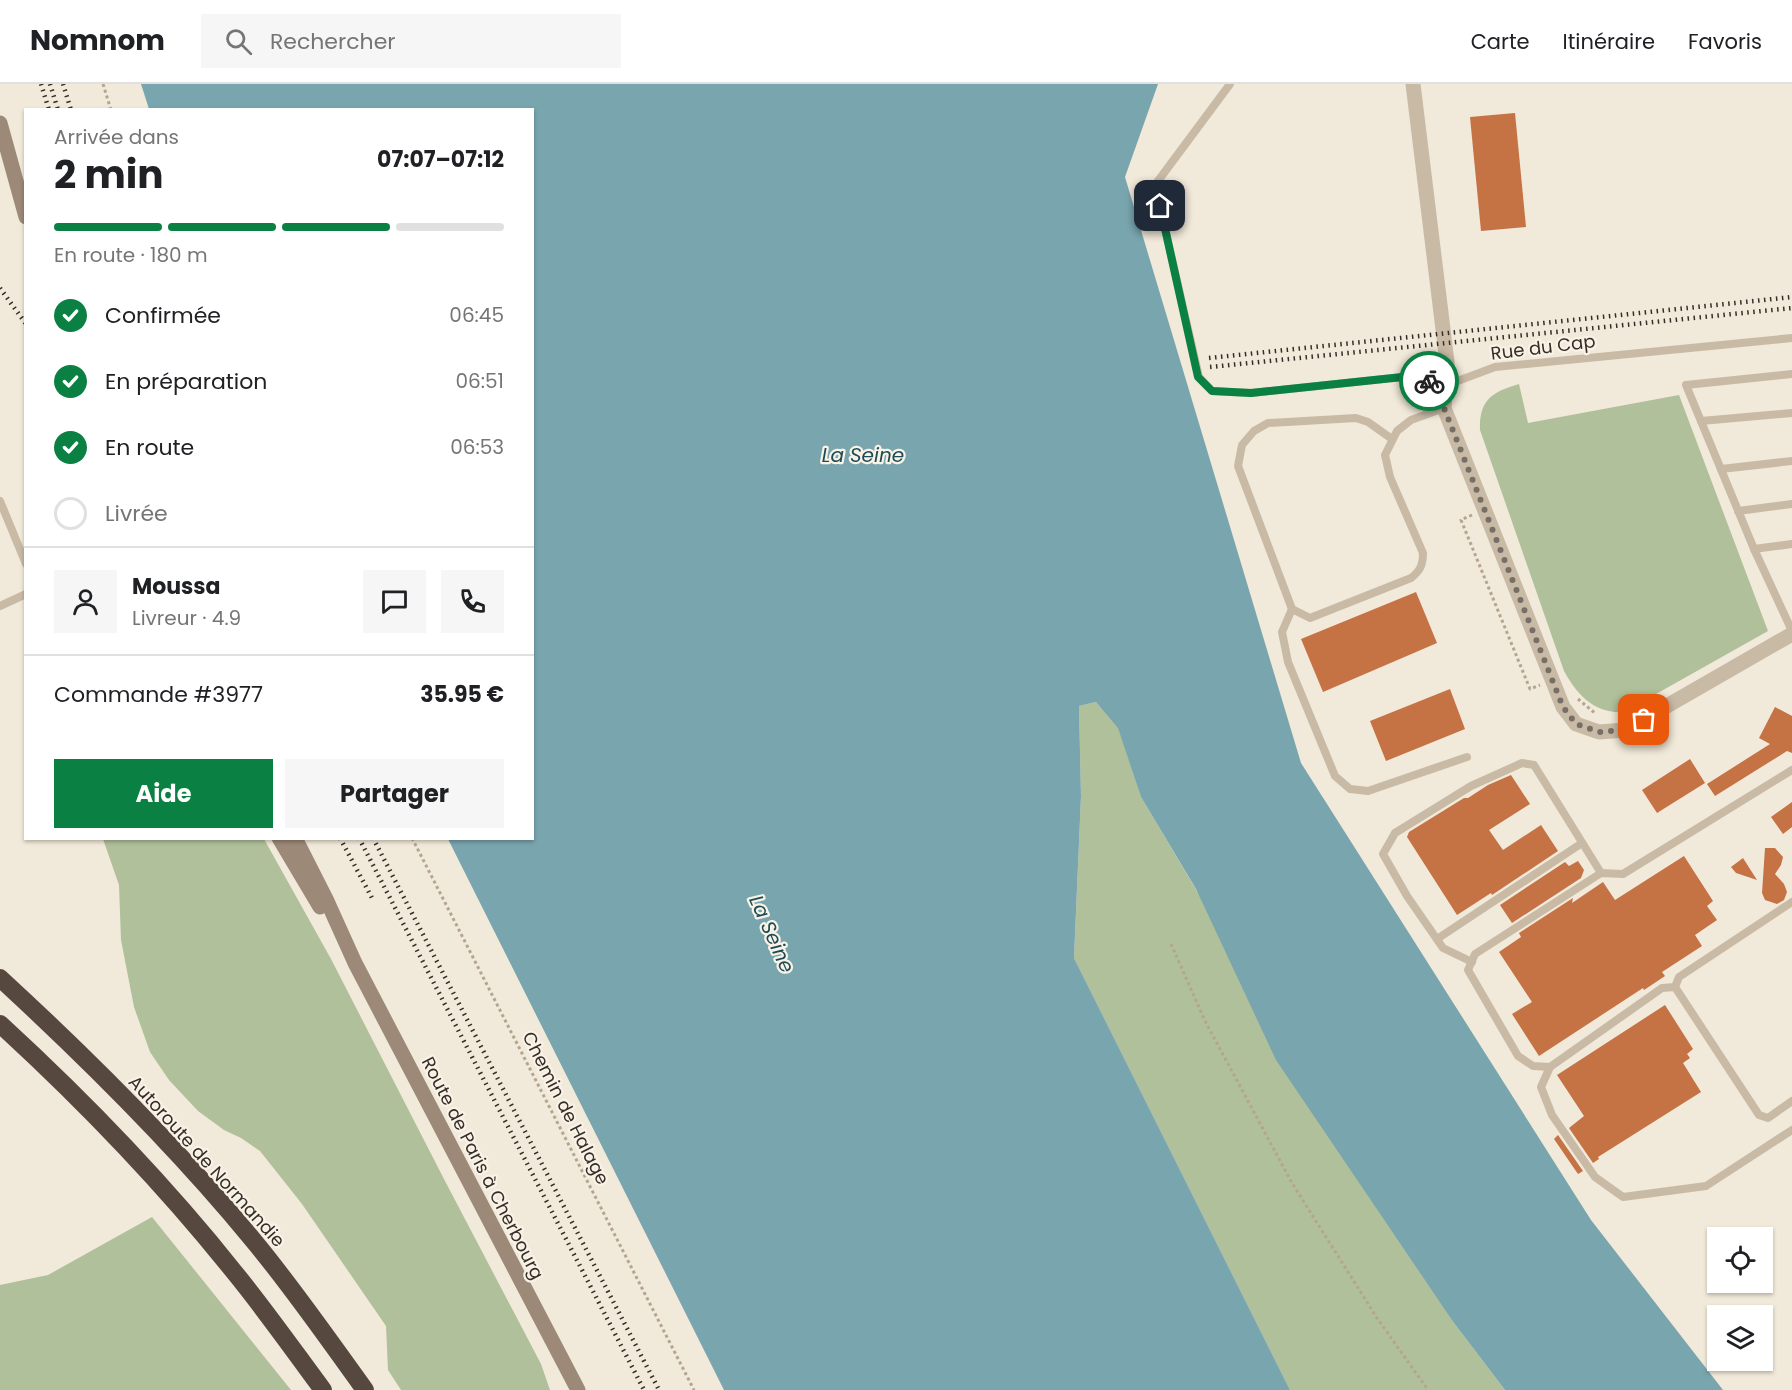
<!DOCTYPE html>
<html lang="fr">
<head>
<meta charset="utf-8">
<style>
  :root { --surface:#fff; --page:#f6f6f6; --text:#202124; --muted:#757577; --line:#e0e0e0; --accent:#0b8043 }
  body { margin:0; font-family:Poppins,sans-serif; background:var(--page); color:var(--text); height:100vh; display:flex; flex-direction:column; font-size:22px; white-space:nowrap }
  * { box-sizing:border-box; margin:0 }
  p { font-size:20px; color:var(--muted) }
  .icon { flex:none; width:33px; height:33px; fill:none; stroke:currentColor; stroke-width:2; stroke-linecap:round; stroke-linejoin:round }
  .map { position:relative; flex:1; overflow:hidden }
  .sheet { position:absolute; left:24px; top:24px; width:510px; height:732px; display:flex; flex-direction:column; background:var(--surface); border-radius:0px; box-shadow:0 2px 4px #0004 }
  .sheet>* { flex:none }
  .tools { position:absolute; left:1707px; top:1143px; display:grid; gap:12px }
  .tools a { display:grid; place-items:center; width:66px; height:66px; border-radius:0px; background:var(--surface); box-shadow:0 2px 4px #0004; font-size:30px }
  .pin { position:absolute; display:grid; place-items:center; width:51px; height:51px; color:#fff; margin:-26px; border-radius:12px; box-shadow:0 3px 9px #0006 }
  .courier { position:absolute; display:grid; place-items:center; width:60px; height:60px; margin:-30px; border:4px solid #0b8043; border-radius:50%; background:#fff; color:#222; box-shadow:0 2px 8px #0007 }
  .summary em { font-style:normal; font-weight:700 }
  .summary div { display:flex; flex-direction:column-reverse }
  .summary { display:flex; align-items:center; justify-content:space-between; height:102px; padding:0 30px }
  h1 { font-size:39px; font-weight:700; line-height:45px }
  .bar { display:grid; grid-template-columns:repeat(4,1fr); gap:9px 6px; align-content:center; height:72px; padding:0 30px }
  .bar i { height:8px; border-radius:4px; background:var(--line) }
  .bar .current { background:var(--accent) }
  .bar p { grid-column:span 4 }
  .line { display:flex; align-items:center; gap:15px; padding:0 30px; border-top:2px solid var(--line) }
  .line div { flex:1 }
  .round { display:grid; place-items:center; flex:none; width:63px; height:63px; border-radius:0px; background:var(--page) }
  ol { padding:0 30px; list-style:none }
  li { display:flex; align-items:center; gap:18px; height:66px }
  li p { margin-inline-start:auto }
  li .icon { padding:6px; border-radius:50%; background:var(--accent); color:#fff; stroke-width:4 }
  li:last-child { color:var(--muted) }
  li i { width:33px; height:33px; border:3px solid var(--line); border-radius:50% }
  .primary-button { display:flex; gap:12px; margin-top:auto; padding:12px 30px }
  .primary-button a { flex:1; height:69px; border-radius:0px; background:var(--accent); color:#fff; font-size:24px; font-weight:700; line-height:69px; text-align:center }
  .primary-button a+a { background:var(--page); color:var(--text) }
  header { display:flex; align-items:center; gap:36px; box-sizing:border-box; height:84px; padding:0 30px; background:var(--surface); border-bottom:2px solid var(--line) }
  header strong { font-size:28px }
  nav { display:flex; gap:33px; margin-inline-start:auto; font-size:21px }
  .search { width:420px; height:54px; background:var(--page); display:flex; align-items:center; gap:15px; box-sizing:border-box; padding:0 21px; border-radius:0px; color:var(--muted); font-size:22px }
  .map>svg:first-child { display:block }
  .green { fill:#afc09a }
  .water { fill:#79a5ae }
  .building { fill:#c57244 }
  .lines { fill:none; stroke-linecap:round; stroke-linejoin:round }
  .path { stroke:#b5a490; stroke-width:3; stroke-dasharray:3 3; stroke-linecap:butt }
  .lane { stroke:#c9baa6; stroke-width:8 }
  .street { stroke:#c9baa6; stroke-width:15 }
  .secondary { stroke:#9c8977; stroke-width:15 }
  .highway { stroke:#56483e; stroke-width:18 }
  .rail { stroke:#352d27; stroke-width:4.5; stroke-dasharray:1.5 4.5; stroke-linecap:butt }
  .done { stroke:#776f65; stroke-width:6; stroke-dasharray:0 10.8 }
  .route { stroke:#0b8043; stroke-width:8 }
  .labels { text-anchor:middle; dominant-baseline:central; stroke-width:4.5; stroke-linejoin:round; paint-order:stroke }
  .street-label { font-size:18px; fill:#352d27; stroke:#f9f2e6 }
  .water-label { font-size:20px; font-style:italic; fill:#1d4b56; stroke:#f9f2e6 }
</style>
</head>
<body>
<header>
<strong>Nomnom</strong>
<div class="search"><svg class="icon" aria-label="search" viewBox="0 0 24 24"><circle cx="10" cy="10" r="6"/><path d="M15 15l6 6"/></svg>Rechercher</div>
<nav><a>Carte</a><a>Itinéraire</a><a>Favoris</a></nav>
</header>
<div class="map">
<svg width="1792" height="1306" viewBox="0 0 1792 1306">
  <rect width="100%" height="100%" fill="#f1e9d9"/>
  <g class="green">
    <path d="M1519 300 1528 339 1679 311 1768 547 1624 628C1595 630 1577 611 1564 587L1480 346C1479 316 1492 308 1519 300Z"/>
    <polygon points="1096,618 1119,644 1141,713 1454,1239 1505,1306 1290,1306 1074,874 1081,712 1079,622"/>
    <polygon points="103,755 264,755 331,875 445,1097 541,1280 550,1306 401,1306 388,1286 386,1242 302,1120 260,1067 241,1054 224,1046 198,1027 169,996 150,968 134,923 121,856 119,801"/>
    <polygon points="152,1133 291,1306 0,1306 0,1201 48,1191"/>
  </g>
  <polygon class="water" points="141,0 1158,0 1125,93 1301,679 1591,1136 1723,1306 1505,1306 1454,1239 1276,976 1196,805 1141,713 1118,644 1096,618 1079,622 1081,712 1074,874 1290,1306 724,1306 448,755 532,754 532,26 149,25"/>
  <g class="building">
    <polygon points="1515,29 1526,143 1481,147 1470,33"/>
    <polygon points="1416,508 1437,559 1323,608 1301,555"/>
    <polygon points="1450,605 1465,645 1386,677 1370,637"/>
    <polygon points="1775,623 1792,632 1792,669 1787,667 1715,712 1707,700 1770,660 1759,654"/>
    <polygon points="1690,675 1705,699 1657,729 1642,706"/>
    <polygon points="1511,691 1530,720 1489,746 1503,766 1541,741 1558,767 1492,811 1491,809 1457,831 1407,753 1409,748 1464,714 1468,714 1488,701"/>
    <polygon points="1792,718 1792,743 1783,750 1771,733"/>
    <polygon points="1765,764 1775,764 1783,773 1781,781 1775,790 1784,800 1787,808 1784,816 1777,820 1765,816 1762,809"/>
    <polygon points="1684,772 1713,817 1707,822 1717,836 1695,851 1702,862 1662,888 1665,892 1644,906 1643,904 1539,972 1512,930 1532,918 1499,868 1521,853 1519,849 1573,814 1572,819 1603,798 1615,816"/>
    <polygon points="1743,774 1757,796 1736,789 1731,783"/>
    <polygon points="1578,777 1584,786 1581,794 1512,839 1500,821 1565,778 1569,782"/>
    <polygon points="1665,921 1693,965 1687,970 1690,974 1683,979 1701,1008 1598,1073 1599,1075 1593,1079 1569,1044 1584,1032 1557,991"/>
    <polygon points="1558,1051 1583,1087 1578,1090 1554,1055"/>
  </g>
  <g class="lines">
    <g class="path">
      <polyline points="103,0 111,26"/>
      <polyline points="1472,431 1461,436 1530,605 1540,601"/>
      <polyline points="1578,615 1596,630"/>
      <polyline points="412,754 694,1306"/>
      <polyline points="1171,860 1205,937 1292,1099 1377,1234 1428,1306"/>
    </g>
    <g class="lane">
      <polyline points="1230,0 1155,101 1199,293 1212,307 1251,309 1412,292 1447,301 1495,283 1792,254"/>
      <polyline points="1792,290 1686,301 1754,465 1792,547"/>
      <polyline points="1701,337 1792,329"/>
      <path d="M1392 355 1368 338 1356 334 1268 339 1254 347 1242 361 1238 382 1292 525 1310 534 1411 494C1420 487 1423 481 1423 469L1390 393 1385 371 1397 347 1411 336 1444 324"/>
      <polyline points="1721,385 1792,377"/>
      <polyline points="0,417 26,480"/>
      <polyline points="1738,427 1792,420"/>
      <polyline points="1754,465 1792,460"/>
      <polyline points="0,522 26,510"/>
      <polyline points="1292,525 1282,548 1288,578 1335,692 1350,705 1368,707 1467,673"/>
      <polyline points="1792,818 1679,893 1675,903 1759,1031 1768,1034 1792,1017"/>
      <polyline points="1437,855 1582,759"/>
      <polyline points="1472,878 1443,864 1407,812 1383,770 1395,749 1471,702 1522,679 1534,681 1601,789"/>
      <polyline points="1675,903 1662,904 1550,983 1533,982 1518,972 1468,886 1475,870 1601,789 1623,790 1792,686"/>
      <polyline points="1550,983 1541,1003 1552,1031 1595,1093 1623,1113 1706,1102 1792,1046"/>
    </g>
    <polyline class="street" points="1413,0 1447,278 1444,324 1563,623 1576,640 1599,648 1625,646 1792,550"/>
    <g class="secondary">
      <polyline points="0,39 26,133"/>
      <polyline points="279,754 320,823"/>
      <polyline points="295,754 327,817 355,879 578,1306"/>
    </g>
    <g class="highway">
      <path d="M0 894C89 976 176 1062 253 1156 293 1204 328 1255 365 1306"/>
      <path d="M0 940C84 1017 164 1100 235 1189 266 1227 294 1267 323 1306"/>
    </g>
    <g class="rail">
      <polyline points="41,0 49,26"/>
      <polyline points="50,0 58,26"/>
      <polyline points="63,0 71,26"/>
      <polyline points="0,204 26,240"/>
      <polyline points="1209,274 1792,213"/>
      <polyline points="1210,283 1792,224"/>
      <polyline points="340,754 372,814"/>
      <polyline points="359,754 644,1306"/>
      <polyline points="373,754 659,1306"/>
    </g>
  </g>
  <g class="lines">
    <polyline class="done" points="1429,297 1447,301 1444,324 1563,623 1576,640 1599,648 1625,646 1644,636"/>
    <polyline class="route" points="1160,122 1198,293 1212,307 1251,309 1412,292 1429,297"/>
  </g>
  <g class="labels">
    <g class="street-label">
      <text transform="translate(1543 263) rotate(-7)">Rue du Cap</text>
      <text transform="translate(566 1024) rotate(63)">Chemin de Halage</text>
      <text transform="translate(207 1077) rotate(48)">Autoroute de Normandie</text>
      <text transform="translate(483 1084) rotate(63)">Route de Paris à Cherbourg</text>
    </g>
    <g class="water-label">
      <text x="863" y="371">La Seine</text>
      <text transform="translate(772 850) rotate(66)">La Seine</text>
    </g>
  </g>
</svg>
<div class="tools">
<a><svg class="icon" aria-label="locate" viewBox="0 0 24 24"><circle cx="12" cy="12" r="6"/><path d="M12 2v4M12 18v4M2 12h4M18 12h4"/></svg></a>
<a><svg class="icon" aria-label="layers" viewBox="0 0 24 24"><path d="M12 4l9 5-9 5-9-5zM3 14l9 5 9-5"/></svg></a>
</div>
<div class="pin" style="left:1644px;top:636px;background:#ea580c"><svg class="icon" aria-label="bag" viewBox="0 0 24 24"><path d="M5 8h14l-1 12H6zM9 8a3 3 0 0 1 6 0"/></svg></div>
<div class="pin" style="left:1160px;top:122px;background:#1f2937"><svg class="icon" aria-label="home" viewBox="0 0 24 24"><path d="M3 11l9-7 9 7M6 9v11h12V9"/></svg></div>
<div class="courier" style="left:1429px;top:297px"><svg class="icon" aria-label="bike" viewBox="0 0 24 24"><circle cx="6" cy="16" r="4"/><circle cx="18" cy="16" r="4"/><path d="M6 16l4-8h5l3 8M10 8l3 8H6M13 5h3"/></svg></div>
<section class="sheet">
<div class="summary"><div><h1>2 min</h1><p>Arrivée dans</p></div><em>07:07–07:12</em></div>
<div class="bar"><i class="current"></i><i class="current"></i><i class="current"></i><i></i><p>En route · 180 m</p></div>
<ol>
<li><svg class="icon" aria-label="check" viewBox="0 0 24 24"><path d="M5 12l5 5 9-10"/></svg>Confirmée<p>06:45</p></li>
<li><svg class="icon" aria-label="check" viewBox="0 0 24 24"><path d="M5 12l5 5 9-10"/></svg>En préparation<p>06:51</p></li>
<li><svg class="icon" aria-label="check" viewBox="0 0 24 24"><path d="M5 12l5 5 9-10"/></svg>En route<p>06:53</p></li>
<li><i></i>Livrée</li>
</ol>
<div class="line" style="height:108px"><a class="round"><svg class="icon" aria-label="person" viewBox="0 0 24 24"><circle cx="12" cy="8" r="4"/><path d="M4 21q1-7 8-7t8 7"/></svg></a><div><b>Moussa</b><p>Livreur · 4.9</p></div><a class="round"><svg class="icon" aria-label="chat" viewBox="0 0 24 24"><path d="M4 5h16v11H9l-5 4z"/></svg></a><a class="round"><svg class="icon" aria-label="phone" viewBox="0 0 24 24"><path d="M5 4h4l2 5-3 2q2 4 5 5l2-3 5 2v4C11 20 4 13 5 4z"/></svg></a></div>
<div class="line" style="height:78px"><div>Commande #3977</div><b>35.95 €</b></div>
<div class="primary-button"><a>Aide</a><a>Partager</a></div>
</section>
</div>
</body>
</html>
